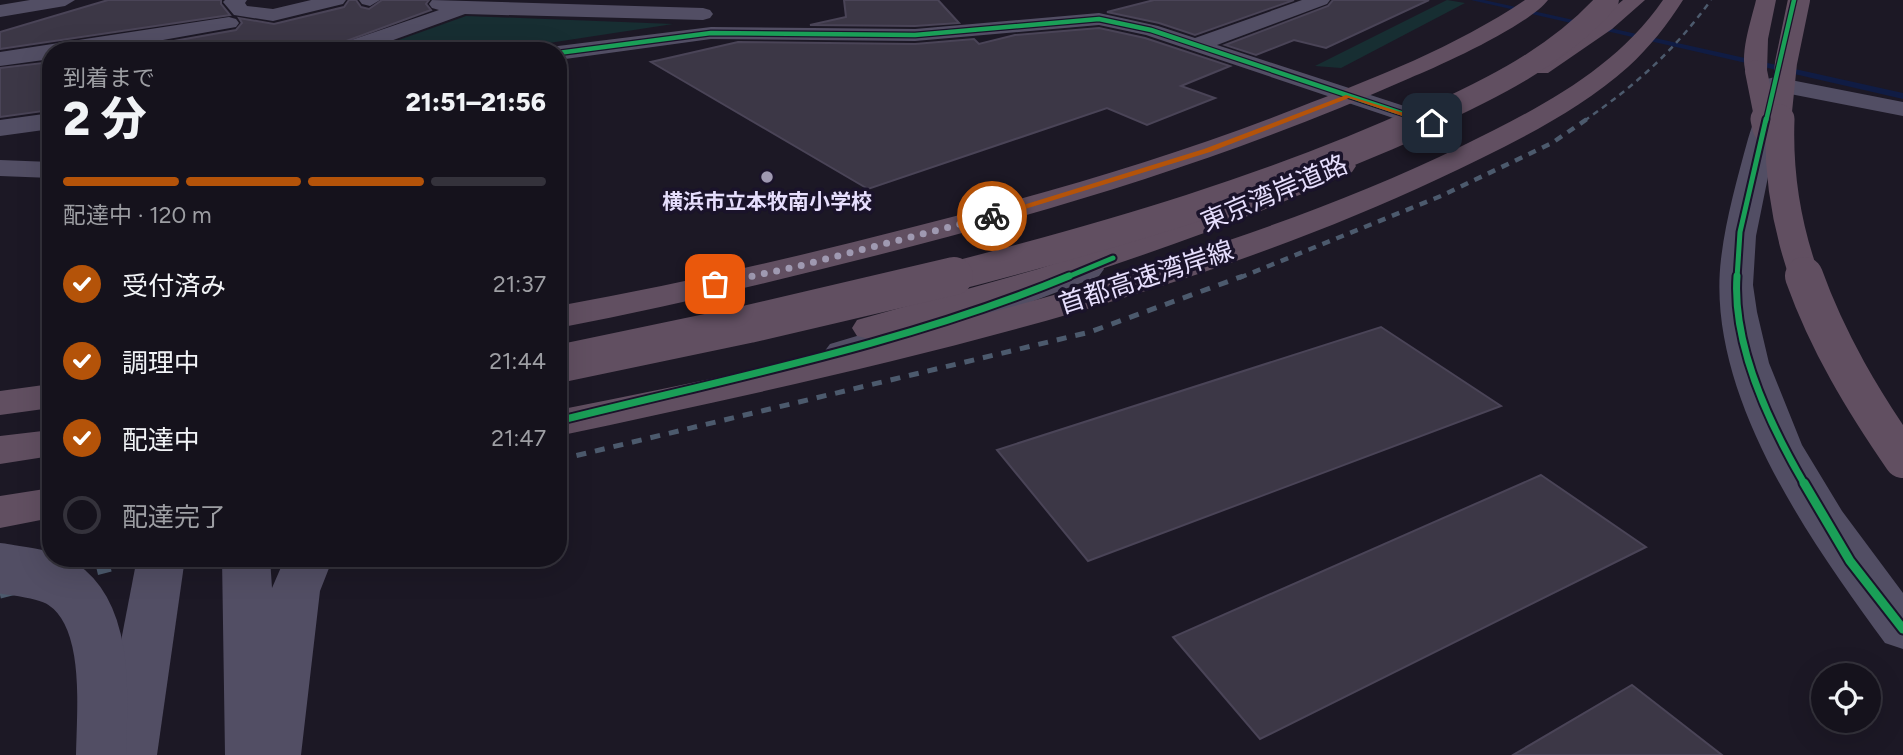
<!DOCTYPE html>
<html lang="ja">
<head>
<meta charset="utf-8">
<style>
  :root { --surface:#15121c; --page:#1e1b25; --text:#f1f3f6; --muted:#9d9ea3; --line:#34323b; --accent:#b45309 }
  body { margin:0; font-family:Figtree,"Noto Sans JP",sans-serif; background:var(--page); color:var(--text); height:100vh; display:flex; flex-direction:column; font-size:26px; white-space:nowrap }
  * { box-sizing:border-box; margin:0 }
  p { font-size:23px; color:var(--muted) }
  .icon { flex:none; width:38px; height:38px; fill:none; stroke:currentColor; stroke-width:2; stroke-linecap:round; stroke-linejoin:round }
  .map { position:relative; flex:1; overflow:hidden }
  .sheet { position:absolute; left:42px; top:42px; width:525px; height:525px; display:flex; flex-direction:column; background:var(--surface); border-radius:28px; box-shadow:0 7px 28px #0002,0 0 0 2px var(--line) }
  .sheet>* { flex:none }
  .buttons { position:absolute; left:1811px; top:663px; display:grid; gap:14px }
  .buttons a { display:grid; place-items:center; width:70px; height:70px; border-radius:50%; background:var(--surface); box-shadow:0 7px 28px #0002,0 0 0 2px var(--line); font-size:35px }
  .pin { position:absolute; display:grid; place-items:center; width:60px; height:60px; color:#fff; margin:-30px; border-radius:14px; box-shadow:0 4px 10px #0006 }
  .courier { position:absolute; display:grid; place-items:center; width:70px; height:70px; margin:-35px; border:5px solid #b45309; border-radius:50%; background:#fff; color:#222; box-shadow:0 2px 9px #0007 }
  .overview em { font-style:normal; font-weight:800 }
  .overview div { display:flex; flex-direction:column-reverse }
  .overview { display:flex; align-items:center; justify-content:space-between; height:119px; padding:0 21px }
  h1 { font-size:46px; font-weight:800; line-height:52px }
  .bar { display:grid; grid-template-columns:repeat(4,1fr); gap:10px 7px; align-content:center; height:84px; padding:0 21px }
  .bar i { height:9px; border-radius:5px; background:var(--line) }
  .bar .selected { background:var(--accent) }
  .bar p { grid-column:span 4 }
  ol { padding:0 21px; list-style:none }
  li { display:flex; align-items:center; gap:21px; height:77px }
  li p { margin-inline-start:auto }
  li .icon { padding:7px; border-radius:50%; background:var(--accent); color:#fff; stroke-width:4 }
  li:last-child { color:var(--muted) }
  li i { width:38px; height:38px; border:4px solid var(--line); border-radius:50% }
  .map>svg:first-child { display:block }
  .green { fill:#172e32 }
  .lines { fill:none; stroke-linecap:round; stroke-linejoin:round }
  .stream { fill:#101c44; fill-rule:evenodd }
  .building { fill:#3c3746; stroke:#4a4457; stroke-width:2 }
  .minor { fill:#524e64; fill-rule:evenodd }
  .highway { fill:#614f61; fill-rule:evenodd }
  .rail-far3 { stroke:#4c5a6d; stroke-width:2.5; stroke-dasharray:6 5; stroke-linecap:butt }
  .rail-far2 { stroke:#4c5a6d; stroke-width:4.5; stroke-dasharray:8 7; stroke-linecap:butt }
  .rail-far1 { stroke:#4c5a6d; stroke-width:5; stroke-dasharray:10 9; stroke-linecap:butt }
  .rail { stroke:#4c5a6d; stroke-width:7; stroke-dasharray:14 11; stroke-linecap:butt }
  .minor-bridge { stroke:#524e64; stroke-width:50 }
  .highway-bridge-far2 { stroke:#614f61; stroke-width:22 }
  .highway-bridge-far1 { stroke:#614f61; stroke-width:29 }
  .highway-bridge { stroke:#614f61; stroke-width:38 }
  .cycleway-far3-casing { stroke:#1a132a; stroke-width:7 }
  .cycleway-far2-casing { stroke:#1a132a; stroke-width:9 }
  .cycleway-far1-casing { stroke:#1a132a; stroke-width:11 }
  .cycleway-casing { stroke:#1a132a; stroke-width:13 }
  .cycleway-far3 { stroke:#1a9f57; stroke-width:4.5 }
  .cycleway-far2 { stroke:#1a9f57; stroke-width:5 }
  .cycleway-far1 { stroke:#1a9f57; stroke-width:7 }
  .cycleway { stroke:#1a9f57; stroke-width:9 }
  .route { fill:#b45309 }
  .done { stroke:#9f99b1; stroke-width:7; stroke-dasharray:0 12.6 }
  .poi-dot { fill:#9f99b1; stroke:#1a132a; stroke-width:2.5 }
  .labels { text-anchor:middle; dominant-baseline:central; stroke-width:7; stroke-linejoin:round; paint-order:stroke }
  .far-poi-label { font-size:21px; font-weight:bold; fill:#e6defd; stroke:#1a132a }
  .street-label { font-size:26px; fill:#e6defd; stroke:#1a132a }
</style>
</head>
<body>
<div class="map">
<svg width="1903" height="755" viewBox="0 0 1903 755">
  <rect width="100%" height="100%" fill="#1c1825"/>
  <g class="green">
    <polygon points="1447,0 1465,3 1341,68 1315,66"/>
    <polygon points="466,16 673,24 497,51 368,51"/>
  </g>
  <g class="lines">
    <polygon class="stream" points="1471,0 1484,0 1903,93 1903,99"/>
  </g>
  <g class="building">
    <polygon points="108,0 221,0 221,4 230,15 0,49 0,32"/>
    <polygon points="349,0 356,0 361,7 369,9 382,0 429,0 426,4 431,10 319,51 117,51 236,30 242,23 239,18 274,24 344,7"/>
    <polygon points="844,0 938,0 959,23 915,26 810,25 846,17"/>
    <polygon points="1154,0 1294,0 1195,35 1159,23 1107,12"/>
    <polygon points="1333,0 1429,0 1326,48 1294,40 1256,55 1225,45 1328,6"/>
    <polygon points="1099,28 1145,38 1230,66 1181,86 1215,98 1147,125 1107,108 868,189 651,62 738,42 915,44 974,39 979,44 1015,35"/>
    <polygon points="51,62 51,110 0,117 0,68"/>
    <polygon points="1381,327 1501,406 1088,561 997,450"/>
    <polygon points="1541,475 1646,547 1260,739 1173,637"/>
    <polygon points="1632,685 1722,755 1513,755"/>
  </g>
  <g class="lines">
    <g class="minor">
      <polygon points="30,0 75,0 65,6 0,17 0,5"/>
      <polygon points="225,0 247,0 245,3 247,6 273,9 311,0 346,0 343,4 273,21 234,15 223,2"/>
      <polygon points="359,0 380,0 370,6 362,4"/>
      <polygon points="432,0 703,8 710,10 713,14 710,18 703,20 465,14 363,51 331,51 334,46 439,10 432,8 429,4"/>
      <polygon points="1302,0 1330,0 1327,4 1217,45 1441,118 1445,123 1441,128 1432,131 1423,128 1146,35 1099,25 915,41 711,39 558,60 558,51 549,51 558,46 711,27 915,29 1099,13 1158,26 1195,38"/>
      <polygon points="229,17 236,19 239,23 236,27 101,51 51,51 51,59 0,66 0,52"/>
      <path d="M1775 77 1903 102V116L1785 93 1756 236 1753 285 1757 312 1769 363 1802 445 1842 511 1903 593V649L1885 643C1810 541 1705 393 1721 259 1726 218 1737 179 1748 139 1753 122 1762 100 1763 84L1767 79Z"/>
      <polygon points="51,113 51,129 0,136 0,120"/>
      <polygon points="0,160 51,162 51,178 0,176"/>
      <polygon points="1087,259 1099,262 1104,269 1099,276 979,322 843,363 830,360 824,352 830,344 954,307"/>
      <polygon points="137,558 185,558 157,755 99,755"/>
      <polygon points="222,558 270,558 272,588 285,558 333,558 320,591 301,755 225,755"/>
    </g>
    <g class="highway">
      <path d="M1525 0H1548C1529 25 1442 65 1410 78 1239 154 1060 209 878 255 772 282 666 307 558 328V306C676 285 793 258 909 228 1040 195 1170 158 1297 108 1375 78 1455 47 1525 0Z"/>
      <polygon points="1623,0 1645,0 1612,29 1548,73 1532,73 1529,68 1532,63 1598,21"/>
      <path d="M1663 0H1683C1667 25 1650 47 1628 67 1574 115 1503 148 1438 179 1165 307 852 373 558 436V410C751 372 943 330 1131 272 1243 237 1356 198 1462 146 1537 109 1614 71 1663 0Z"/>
      <path d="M1756 0H1776L1768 39 1767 71 1764 76H1748C1737 60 1752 18 1756 0Z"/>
      <path d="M1342 158 1352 160 1356 166 1352 172C1200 241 1043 290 883 336L870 339 857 336 852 328 857 320 1038 269 1157 230Z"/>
      <polygon points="51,384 51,408 0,415 0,391"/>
      <polygon points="51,430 51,456 0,464 0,436"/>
      <polygon points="51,488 51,518 0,528 0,496"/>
    </g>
    <path class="rail-far3" d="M1584 121C1637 84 1673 52 1711 0"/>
    <polyline class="rail-far2" points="1239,278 1441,196 1552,143 1587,119"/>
    <polyline class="rail-far1" points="558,460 1090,332 1243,276"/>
    <polyline class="rail" points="0,595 153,558"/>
    <path class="minor-bridge" d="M0 568C20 572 45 573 62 584 111 616 102 704 101 755"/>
    <g class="highway-bridge-far2">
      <polyline points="1756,71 1766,121"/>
      <path d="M1421 121C1489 90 1558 57 1608 0"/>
      <polyline points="1780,121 1786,63 1799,0"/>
    </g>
    <g class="highway-bridge-far1">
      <polyline points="1765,119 1767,128"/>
      <path d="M1780 119C1778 173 1787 228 1805 278"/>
      <path d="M947 278C1110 236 1272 189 1425 119"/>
    </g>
    <g class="highway-bridge">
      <path d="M1804 276C1828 343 1863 401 1903 459"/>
      <polyline points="558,364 749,324 954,276"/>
    </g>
    <defs>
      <g id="cycleway-far3">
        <polyline points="558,53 711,33 915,35 1099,19 1151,30 1425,121"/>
        <polyline points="1766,121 1794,0"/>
      </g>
      <g id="cycleway-far2">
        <polyline points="1420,119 1432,123"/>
        <polyline points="1065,278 1113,258"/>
        <polyline points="1737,278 1740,232 1766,119"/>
      </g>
      <g id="cycleway-far1">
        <path d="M1737 276C1732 345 1771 427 1805 485"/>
        <path d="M558 421C730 378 905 344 1069 276"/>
      </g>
      <polyline id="cycleway" points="1804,483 1850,561 1903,629"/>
    </defs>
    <use href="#cycleway-far3" class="cycleway-far3-casing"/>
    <use href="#cycleway-far2" class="cycleway-far2-casing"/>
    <use href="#cycleway-far1" class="cycleway-far1-casing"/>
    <use href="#cycleway" class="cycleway-casing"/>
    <use href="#cycleway-far3" class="cycleway-far3"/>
    <use href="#cycleway-far2" class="cycleway-far2"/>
    <use href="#cycleway-far1" class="cycleway-far1"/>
    <use href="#cycleway" class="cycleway"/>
  </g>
  <polygon class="route" points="1346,95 1436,123 1429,125 1349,98 1210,152 996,218 988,216 1204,149"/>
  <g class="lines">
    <polyline class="done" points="715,284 795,267 992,216"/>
  </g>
  <circle class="poi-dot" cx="767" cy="177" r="7"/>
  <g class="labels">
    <g class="far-poi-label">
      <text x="767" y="201">横浜市立本牧南小学校</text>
    </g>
    <g class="street-label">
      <text transform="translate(1274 193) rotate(-23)">東京湾岸道路</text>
      <text transform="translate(1146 277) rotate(-18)">首都高速湾岸線</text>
    </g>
  </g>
</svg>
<div class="buttons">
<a><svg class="icon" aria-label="locate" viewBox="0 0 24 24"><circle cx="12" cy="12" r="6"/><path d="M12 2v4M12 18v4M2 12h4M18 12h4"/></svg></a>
</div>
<div class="pin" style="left:715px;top:284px;background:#ea580c"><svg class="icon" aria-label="bag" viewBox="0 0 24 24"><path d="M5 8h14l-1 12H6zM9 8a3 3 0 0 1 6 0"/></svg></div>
<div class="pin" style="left:1432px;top:123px;background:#1f2937"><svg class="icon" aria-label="home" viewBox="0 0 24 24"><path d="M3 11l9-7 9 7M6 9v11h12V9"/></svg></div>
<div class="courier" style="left:992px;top:216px"><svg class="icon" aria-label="bike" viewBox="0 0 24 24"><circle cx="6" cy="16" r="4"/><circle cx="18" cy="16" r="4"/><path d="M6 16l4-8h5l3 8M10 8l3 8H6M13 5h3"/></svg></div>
<section class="sheet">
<div class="overview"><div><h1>2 分</h1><p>到着まで</p></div><em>21:51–21:56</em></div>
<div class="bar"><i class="selected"></i><i class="selected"></i><i class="selected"></i><i></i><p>配達中 · 120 m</p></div>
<ol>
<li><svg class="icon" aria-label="check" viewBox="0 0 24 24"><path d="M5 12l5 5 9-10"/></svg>受付済み<p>21:37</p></li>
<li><svg class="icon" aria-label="check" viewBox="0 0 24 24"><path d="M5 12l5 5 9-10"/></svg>調理中<p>21:44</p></li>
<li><svg class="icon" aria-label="check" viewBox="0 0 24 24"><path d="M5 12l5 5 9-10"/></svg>配達中<p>21:47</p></li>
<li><i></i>配達完了</li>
</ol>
</section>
</div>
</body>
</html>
